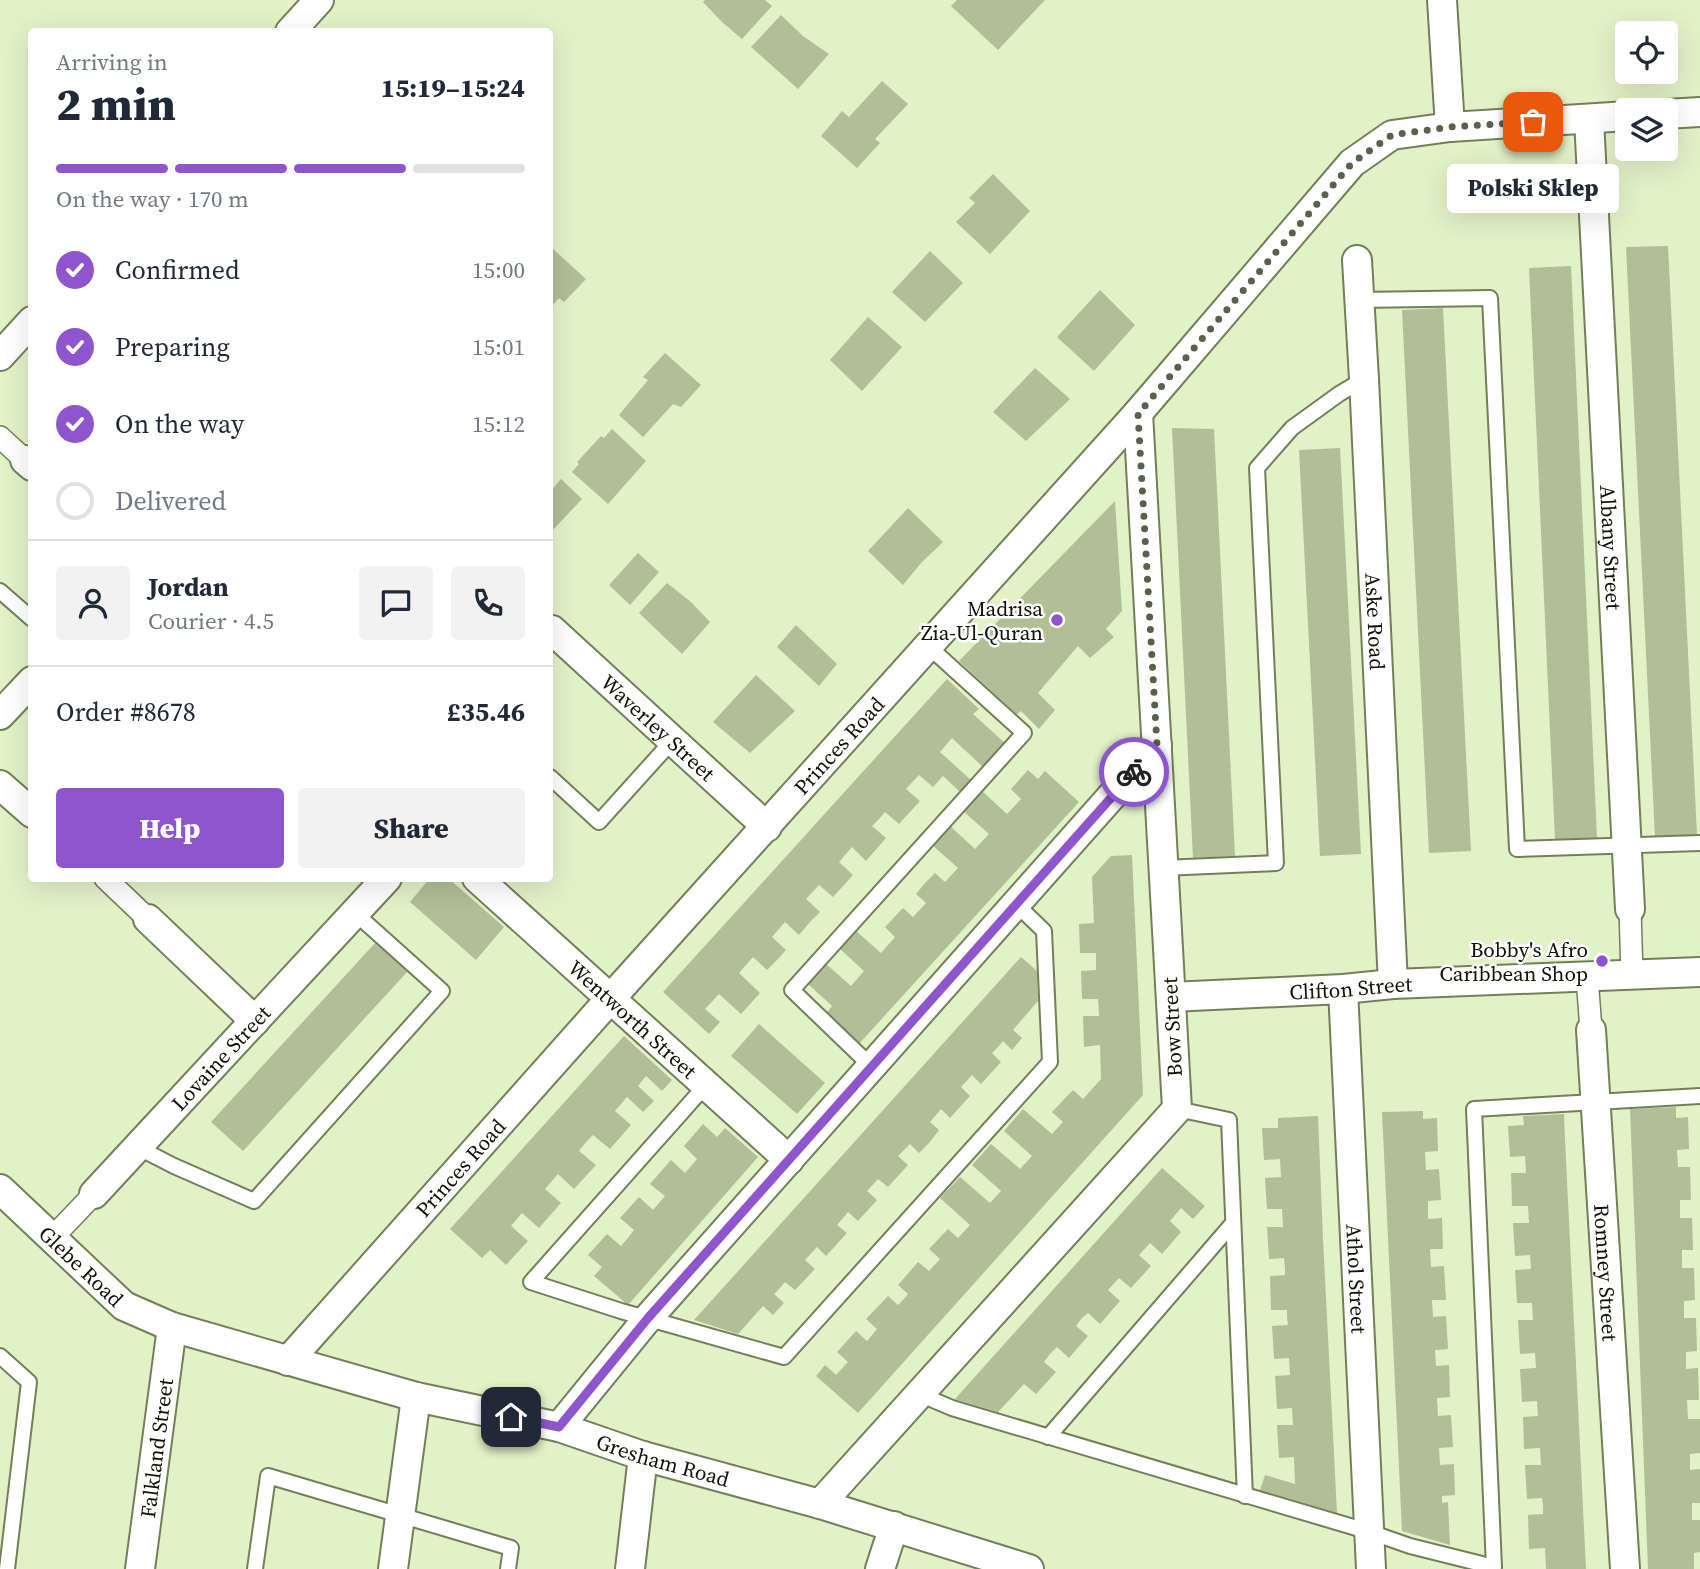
<!DOCTYPE html>
<html lang="en">
<head>
<meta charset="utf-8">
<style>
  :root { --surface:#fff; --page:#f2f2f3; --text:#1f2937; --muted:#747a83; --line:#e0e1e3; --accent:#8f55cc }
  body { margin:0; font-family:"Source Serif 4",serif; background:var(--page); color:var(--text); height:100vh; display:flex; flex-direction:column; font-size:26px; white-space:nowrap }
  * { box-sizing:border-box; margin:0 }
  p { font-size:23px; color:var(--muted) }
  .icon { flex:none; width:38px; height:38px; fill:none; stroke:currentColor; stroke-width:2; stroke-linecap:round; stroke-linejoin:round }
  .map { position:relative; flex:1; overflow:hidden }
  .panel { position:absolute; left:28px; top:28px; width:525px; height:854px; display:flex; flex-direction:column; background:var(--surface); border-radius:7px; box-shadow:0 7px 28px #0002 }
  .panel>* { flex:none }
  .controls { position:absolute; left:1615px; top:21px; display:grid; gap:14px }
  .controls a { display:grid; place-items:center; width:63px; height:63px; border-radius:7px; background:var(--surface); box-shadow:0 7px 28px #0002; font-size:35px }
  .pin { position:absolute; display:grid; place-items:center; width:60px; height:60px; color:#fff; margin:-30px; border-radius:14px; box-shadow:0 4px 10px #0006 }
  .courier { position:absolute; display:grid; place-items:center; width:70px; height:70px; margin:-35px; border:5px solid #8f55cc; border-radius:50%; background:#fff; color:#222; box-shadow:0 2px 9px #0007 }
  .bubble { position:absolute; height:49px; border-radius:7px; background:var(--surface); box-shadow:0 7px 28px #0002; font-size:23px; font-weight:800; line-height:49px; text-align:center }
  .headline em { font-style:normal; font-weight:800 }
  .headline div { display:flex; flex-direction:column-reverse }
  .headline { display:flex; align-items:center; justify-content:space-between; height:119px; padding:0 28px }
  h1 { font-size:46px; font-weight:800; line-height:52px }
  .bar { display:grid; grid-template-columns:repeat(4,1fr); gap:10px 7px; align-content:center; height:84px; padding:0 28px }
  .bar i { height:9px; border-radius:5px; background:var(--line) }
  .bar .selected { background:var(--accent) }
  .bar p { grid-column:span 4 }
  .line { display:flex; align-items:center; gap:18px; padding:0 28px; border-top:2px solid var(--line) }
  .line div { flex:1 }
  .round { display:grid; place-items:center; flex:none; width:74px; height:74px; border-radius:7px; background:var(--page) }
  ol { padding:0 28px; list-style:none }
  li { display:flex; align-items:center; gap:21px; height:77px }
  li p { margin-inline-start:auto }
  li .icon { padding:7px; border-radius:50%; background:var(--accent); color:#fff; stroke-width:4 }
  li:last-child { color:var(--muted) }
  li i { width:38px; height:38px; border:4px solid var(--line); border-radius:50% }
  .button { display:flex; gap:14px; margin-top:auto; padding:14px 28px }
  .button a { flex:1; height:80px; border-radius:7px; background:var(--accent); color:#fff; font-size:28px; font-weight:800; line-height:80px; text-align:center }
  .button a+a { background:var(--page); color:var(--text) }
  .map>svg:first-child { display:block }
  .building { fill:#b0bf96 }
  .lines { fill:none; stroke-linecap:round; stroke-linejoin:round }
  .service-casing { stroke:#728059; stroke-width:18 }
  .pedestrian-casing { stroke:#728059; stroke-width:24 }
  .minor-casing { stroke:#728059; stroke-width:32 }
  .service { stroke:#fff; stroke-width:14 }
  .pedestrian { stroke:#fff; stroke-width:21 }
  .minor { stroke:#fff; stroke-width:28 }
  .done { stroke:#586149; stroke-width:7; stroke-dasharray:0 12.6 }
  .route { stroke:#8f55cc; stroke-width:9 }
  .poi-dot { fill:#8f55cc; stroke:#fff; stroke-width:2.5 }
  .labels { text-anchor:middle; dominant-baseline:central; stroke-width:5; stroke-linejoin:round; paint-order:stroke }
  .street-label { font-size:21px; fill:#0e1305; stroke:#fff }
  .poi-label { font-size:21px; fill:#0e1305; stroke:#fff; text-anchor:end }
</style>
</head>
<body>
<div class="map">
<svg width="1700" height="1569" viewBox="0 0 1700 1569">
  <rect width="100%" height="100%" fill="#e2f2c7"/>
  <g class="building">
    <polygon points="705,0 765,0 772,6 742,39 722,22 703,2"/>
    <polygon points="957,0 1045,0 998,50 951,6"/>
    <polygon points="781,15 803,36 829,54 798,89 751,47"/>
    <polygon points="882,81 908,104 875,139 880,143 857,168 821,136 842,111 849,117"/>
    <polygon points="993,174 1030,211 990,254 956,222 975,203 969,198"/>
    <polygon points="1668,246 1697,835 1655,837 1626,247"/>
    <polygon points="553,249 586,279 564,302 559,298 550,308 550,253"/>
    <polygon points="930,251 963,283 925,322 892,292"/>
    <polygon points="1571,266 1597,838 1555,840 1529,268"/>
    <polygon points="1100,290 1135,325 1094,371 1057,337"/>
    <polygon points="1443,308 1471,851 1429,853 1402,310"/>
    <polygon points="868,317 902,347 862,391 830,360"/>
    <polygon points="665,353 701,385 681,407 673,404 643,437 619,415 648,380 643,377"/>
    <polygon points="1035,368 1070,399 1026,441 993,412"/>
    <polygon points="1172,428 1214,429 1235,856 1193,858"/>
    <polygon points="612,429 646,461 608,504 572,472 579,464 577,462 601,436 604,438"/>
    <polygon points="1340,448 1361,854 1320,856 1299,450"/>
    <polygon points="561,479 582,499 550,533 550,492"/>
    <polygon points="1115,501 1122,611 1106,629 1114,637 1090,658 1078,646 1038,693 1055,710 1039,729 1021,711 1016,715 959,661"/>
    <polygon points="908,508 943,542 921,563 903,585 868,551"/>
    <polygon points="638,553 659,572 630,605 609,585"/>
    <polygon points="667,583 691,602 710,622 682,654 639,613"/>
    <polygon points="796,625 837,664 819,686 777,647"/>
    <polygon points="756,675 795,711 750,753 713,722"/>
    <polygon points="947,679 979,709 973,714 1006,744 984,768 952,738 940,752 972,781 961,793 943,776 933,787 919,775 906,789 920,801 899,824 885,812 879,819 872,826 886,838 866,861 852,847 839,862 853,875 833,897 819,885 806,899 820,912 809,923 799,935 785,922 772,937 786,950 777,960 767,970 753,957 739,973 760,993 741,1014 719,994 705,1009 720,1022 709,1034 663,992"/>
    <polygon points="1028,770 1038,779 1045,771 1079,802 858,1045 825,1015 832,1006 807,983 825,963 851,986 864,971 839,948 855,930 881,953 895,937 885,927 903,908 913,917 926,903 916,894 925,883 935,873 945,882 958,868 932,845 950,826 975,849 989,834 963,811 982,791 1007,814 1021,799 1011,789"/>
    <polygon points="1132,855 1143,1095 858,1413 816,1376 825,1365 836,1375 848,1362 837,1352 856,1331 867,1341 877,1329 866,1319 888,1296 898,1305 903,1300 908,1294 898,1285 918,1262 929,1271 940,1259 929,1249 948,1229 958,1238 970,1225 940,1198 960,1177 990,1203 1001,1191 972,1165 982,1154 991,1144 1020,1169 1032,1156 1004,1131 1023,1109 1052,1134 1063,1122 1052,1112 1073,1090 1083,1099 1101,1079 1100,1045 1084,1047 1083,1016 1099,1016 1098,999 1082,999 1081,971 1096,970 1096,953 1080,953 1079,924 1094,923 1092,877 1111,856"/>
    <polygon points="430,878 448,878 504,927 476,960 410,902"/>
    <polygon points="376,942 408,971 243,1151 211,1122"/>
    <polygon points="1021,957 1037,971 1038,1001 1013,1030 1022,1038 1012,1050 1003,1041 998,1047 992,1053 1001,1062 981,1084 972,1075 961,1087 970,1096 950,1118 941,1109 930,1122 939,1130 930,1142 919,1153 910,1144 898,1156 908,1165 888,1187 878,1179 867,1191 877,1200 858,1221 848,1212 843,1218 837,1225 847,1233 826,1256 817,1247 805,1260 815,1269 795,1290 785,1282 780,1288 774,1294 784,1303 773,1315 763,1306 738,1334 694,1320"/>
    <polygon points="759,1024 825,1083 797,1114 731,1056"/>
    <polygon points="624,1036 672,1080 662,1091 646,1076 638,1086 654,1101 643,1112 627,1097 615,1111 631,1125 610,1149 593,1135 586,1142 579,1151 596,1165 574,1189 558,1174 545,1189 561,1203 539,1228 522,1213 511,1226 528,1241 506,1265 490,1250 482,1258 450,1229"/>
    <polygon points="1676,1107 1676,1118 1688,1117 1689,1149 1677,1150 1678,1167 1690,1167 1691,1200 1680,1200 1680,1218 1692,1218 1693,1250 1682,1250 1682,1268 1694,1268 1695,1300 1684,1301 1684,1318 1696,1318 1697,1351 1686,1352 1686,1369 1698,1368 1699,1400 1687,1400 1688,1419 1700,1419 1700,1453 1690,1454 1690,1470 1700,1469 1700,1503 1692,1503 1692,1520 1700,1520 1700,1552 1694,1553 1694,1569 1648,1569 1630,1109"/>
    <polygon points="1423,1111 1423,1119 1437,1118 1438,1151 1425,1152 1426,1170 1439,1169 1441,1200 1428,1201 1428,1219 1442,1218 1443,1249 1430,1249 1431,1267 1444,1266 1446,1300 1432,1300 1433,1317 1446,1316 1448,1349 1435,1350 1436,1366 1449,1365 1450,1397 1437,1398 1438,1416 1451,1415 1453,1447 1439,1448 1440,1465 1454,1464 1455,1495 1442,1496 1442,1503 1448,1502 1450,1545 1402,1531 1382,1112"/>
    <polygon points="1564,1114 1565,1139 1586,1569 1546,1569 1545,1548 1529,1549 1528,1515 1543,1514 1543,1506 1542,1498 1527,1499 1525,1465 1541,1465 1540,1448 1524,1449 1523,1417 1538,1416 1537,1401 1522,1402 1520,1369 1536,1368 1535,1353 1520,1354 1518,1320 1533,1320 1532,1303 1517,1303 1515,1270 1531,1269 1530,1255 1515,1256 1513,1223 1529,1223 1528,1206 1512,1206 1511,1173 1526,1173 1525,1156 1510,1157 1508,1126 1524,1125 1523,1116"/>
    <polygon points="1318,1116 1323,1239 1337,1513 1260,1490 1265,1475 1295,1484 1294,1457 1279,1458 1277,1425 1293,1425 1292,1408 1277,1409 1275,1376 1290,1375 1289,1358 1274,1359 1273,1342 1272,1326 1288,1325 1287,1317 1287,1310 1271,1310 1270,1276 1285,1275 1285,1268 1284,1258 1269,1259 1267,1227 1283,1227 1282,1209 1267,1209 1266,1195 1265,1178 1281,1177 1280,1159 1264,1160 1262,1128 1278,1128 1278,1118"/>
    <polygon points="703,1124 717,1137 725,1128 758,1157 628,1305 594,1276 602,1267 588,1255 607,1234 621,1246 627,1239 634,1230 620,1218 639,1197 653,1210 665,1196 650,1184 671,1160 685,1173 692,1165 697,1159 684,1146"/>
    <polygon points="1162,1168 1205,1206 1193,1219 1181,1208 1170,1221 1181,1232 1162,1254 1150,1243 1139,1255 1151,1266 1131,1288 1119,1278 1108,1290 1120,1301 1100,1324 1088,1313 1082,1318 1076,1326 1088,1336 1069,1358 1057,1347 1050,1354 1044,1362 1056,1372 1036,1394 1024,1384 998,1412 955,1399"/>
  </g>
  <g class="lines">
    <defs>
      <g id="service">
        <polyline points="1359,300 1490,298 1517,849 1700,843"/>
        <polyline points="0,591 32,619"/>
        <polyline points="550,777 599,822 673,740"/>
        <polyline points="1163,868 1276,863 1257,468 1292,428 1339,394 1364,379"/>
        <polyline points="872,1067 792,990 1024,733 927,645"/>
        <polyline points="706,1085 531,1282 621,1311 784,1357 1050,1062 1044,931 1016,904"/>
        <polyline points="1177,1109 1229,1120 1245,1496"/>
        <polyline points="137,1147 174,1166 254,1201 442,991 355,913"/>
        <polyline points="0,1356 29,1382 7,1569"/>
        <polyline points="919,1394 952,1408 1370,1532 1410,1546 1494,1567 1474,1109 1700,1096"/>
        <polyline points="1048,1437 1233,1223"/>
        <polyline points="255,1569 268,1476 511,1548 508,1569"/>
      </g>
      <g id="pedestrian">
        <polyline points="0,437 25,460"/>
        <polyline points="105,878 148,919"/>
        <polyline points="1630,909 1632,975"/>
        <polyline points="1587,977 1591,1030"/>
        <polyline points="52,1238 94,1194"/>
      </g>
      <g id="minor">
        <polyline points="1442,0 1450,127"/>
        <polyline points="290,32 319,0"/>
        <polyline points="1666,114 1700,112"/>
        <path id="s1" d="M1589 119 1630 909"/>
        <path id="s2" d="M1357 260 1364 379 1393 984"/>
        <polyline points="0,356 32,321"/>
        <polyline points="25,460 32,466"/>
        <path id="s3" d="M552 630 767 827"/>
        <polyline points="0,715 32,681"/>
        <polyline points="0,785 32,813"/>
        <path id="s4" d="M477 878 789 1160"/>
        <polyline points="148,919 255,1021"/>
        <path id="s5" d="M1343 989 1371 1569"/>
        <path id="s6" d="M1171 997 1343 989 1393 984 1700 972"/>
        <path id="s7" d="M1591 1030 1625 1569"/>
        <path id="s8" d="M0 1189 124 1306 172 1327 416 1397 559 1427 643 1456 820 1504 1029 1569"/>
        <path id="s9" d="M94 1194 387 878"/>
        <path id="s10" d="M288 1361 611 998 1138 413 1352 163 1392 135 1450 127 1628 116"/>
        <polyline points="559,1427 648,1318 1157,745"/>
        <polyline points="820,1504 1177,1109 1138,413"/>
        <path id="s11" d="M140 1569 172 1327"/>
        <polyline points="393,1569 416,1397"/>
        <polyline points="630,1569 643,1456"/>
        <polyline points="880,1569 894,1526"/>
      </g>
    </defs>
    <use href="#service" class="service-casing"/>
    <use href="#pedestrian" class="pedestrian-casing"/>
    <use href="#minor" class="minor-casing"/>
    <use href="#service" class="service"/>
    <use href="#pedestrian" class="pedestrian"/>
    <use href="#minor" class="minor"/>
  </g>
  <g class="lines">
    <polyline class="done" points="1134,772 1157,745 1138,414 1352,163 1392,135 1450,127 1533,122"/>
    <polyline class="route" points="511,1417 559,1427 648,1318 1134,772"/>
  </g>
  <g class="poi-dot">
    <circle cx="1057" cy="620" r="7"/>
    <circle cx="1602" cy="961" r="7"/>
  </g>
  <g class="labels">
    <g class="street-label">
      <text stroke="none"><textPath href="#s1" startOffset="429">Albany Street</textPath></text>
      <text stroke="none"><textPath href="#s2" startOffset="362">Aske Road</textPath></text>
      <text stroke="none"><textPath href="#s3" startOffset="144">Waverley Street</textPath></text>
      <text stroke="none"><textPath href="#s10" startOffset="826">Princes Road</textPath></text>
      <text stroke="none"><textPath href="#s6" startOffset="180">Clifton Street</textPath></text>
      <text stroke="none"><textPath href="#s4" startOffset="210">Wentworth Street</textPath></text>
      <text transform="translate(1172 1027) rotate(-93)">Bow Street</text>
      <text stroke="none"><textPath href="#s9" startOffset="186">Lovaine Street</textPath></text>
      <text stroke="none"><textPath href="#s10" startOffset="259">Princes Road</textPath></text>
      <text stroke="none"><textPath href="#s8" startOffset="112">Glebe Road</textPath></text>
      <text stroke="none"><textPath href="#s7" startOffset="243">Romney Street</textPath></text>
      <text stroke="none"><textPath href="#s5" startOffset="290">Athol Street</textPath></text>
      <text stroke="none"><textPath href="#s11" startOffset="122">Falkland Street</textPath></text>
      <text stroke="none"><textPath href="#s8" startOffset="732">Gresham Road</textPath></text>
    </g>
    <g class="poi-label">
      <text x="1043" y="608">Madrisa<tspan x="1043" dy="24">Zia-Ul-Quran</tspan></text>
      <text x="1588" y="949">Bobby's Afro<tspan x="1588" dy="24">Caribbean Shop</tspan></text>
    </g>
  </g>
</svg>
<div class="controls">
<a><svg class="icon" aria-label="locate" viewBox="0 0 24 24"><circle cx="12" cy="12" r="6"/><path d="M12 2v4M12 18v4M2 12h4M18 12h4"/></svg></a>
<a><svg class="icon" aria-label="layers" viewBox="0 0 24 24"><path d="M12 4l9 5-9 5-9-5zM3 14l9 5 9-5"/></svg></a>
</div>
<div class="pin" style="left:1533px;top:122px;background:#ea580c"><svg class="icon" aria-label="bag" viewBox="0 0 24 24"><path d="M5 8h14l-1 12H6zM9 8a3 3 0 0 1 6 0"/></svg></div>
<div class="pin" style="left:511px;top:1417px;background:#1f2937"><svg class="icon" aria-label="home" viewBox="0 0 24 24"><path d="M3 11l9-7 9 7M6 9v11h12V9"/></svg></div>
<div class="courier" style="left:1134px;top:772px"><svg class="icon" aria-label="bike" viewBox="0 0 24 24"><circle cx="6" cy="16" r="4"/><circle cx="18" cy="16" r="4"/><path d="M6 16l4-8h5l3 8M10 8l3 8H6M13 5h3"/></svg></div>
<div class="bubble" style="left:1447px;top:164px;width:172px">Polski Sklep</div>
<section class="panel">
<div class="headline"><div><h1>2 min</h1><p>Arriving in</p></div><em>15:19–15:24</em></div>
<div class="bar"><i class="selected"></i><i class="selected"></i><i class="selected"></i><i></i><p>On the way · 170 m</p></div>
<ol>
<li><svg class="icon" aria-label="check" viewBox="0 0 24 24"><path d="M5 12l5 5 9-10"/></svg>Confirmed<p>15:00</p></li>
<li><svg class="icon" aria-label="check" viewBox="0 0 24 24"><path d="M5 12l5 5 9-10"/></svg>Preparing<p>15:01</p></li>
<li><svg class="icon" aria-label="check" viewBox="0 0 24 24"><path d="M5 12l5 5 9-10"/></svg>On the way<p>15:12</p></li>
<li><i></i>Delivered</li>
</ol>
<div class="line" style="height:126px"><a class="round"><svg class="icon" aria-label="person" viewBox="0 0 24 24"><circle cx="12" cy="8" r="4"/><path d="M4 21q1-7 8-7t8 7"/></svg></a><div><b>Jordan</b><p>Courier · 4.5</p></div><a class="round"><svg class="icon" aria-label="chat" viewBox="0 0 24 24"><path d="M4 5h16v11H9l-5 4z"/></svg></a><a class="round"><svg class="icon" aria-label="phone" viewBox="0 0 24 24"><path d="M5 4h4l2 5-3 2q2 4 5 5l2-3 5 2v4C11 20 4 13 5 4z"/></svg></a></div>
<div class="line" style="height:91px"><div>Order #8678</div><b>£35.46</b></div>
<div class="button"><a>Help</a><a>Share</a></div>
</section>
</div>
</body>
</html>
